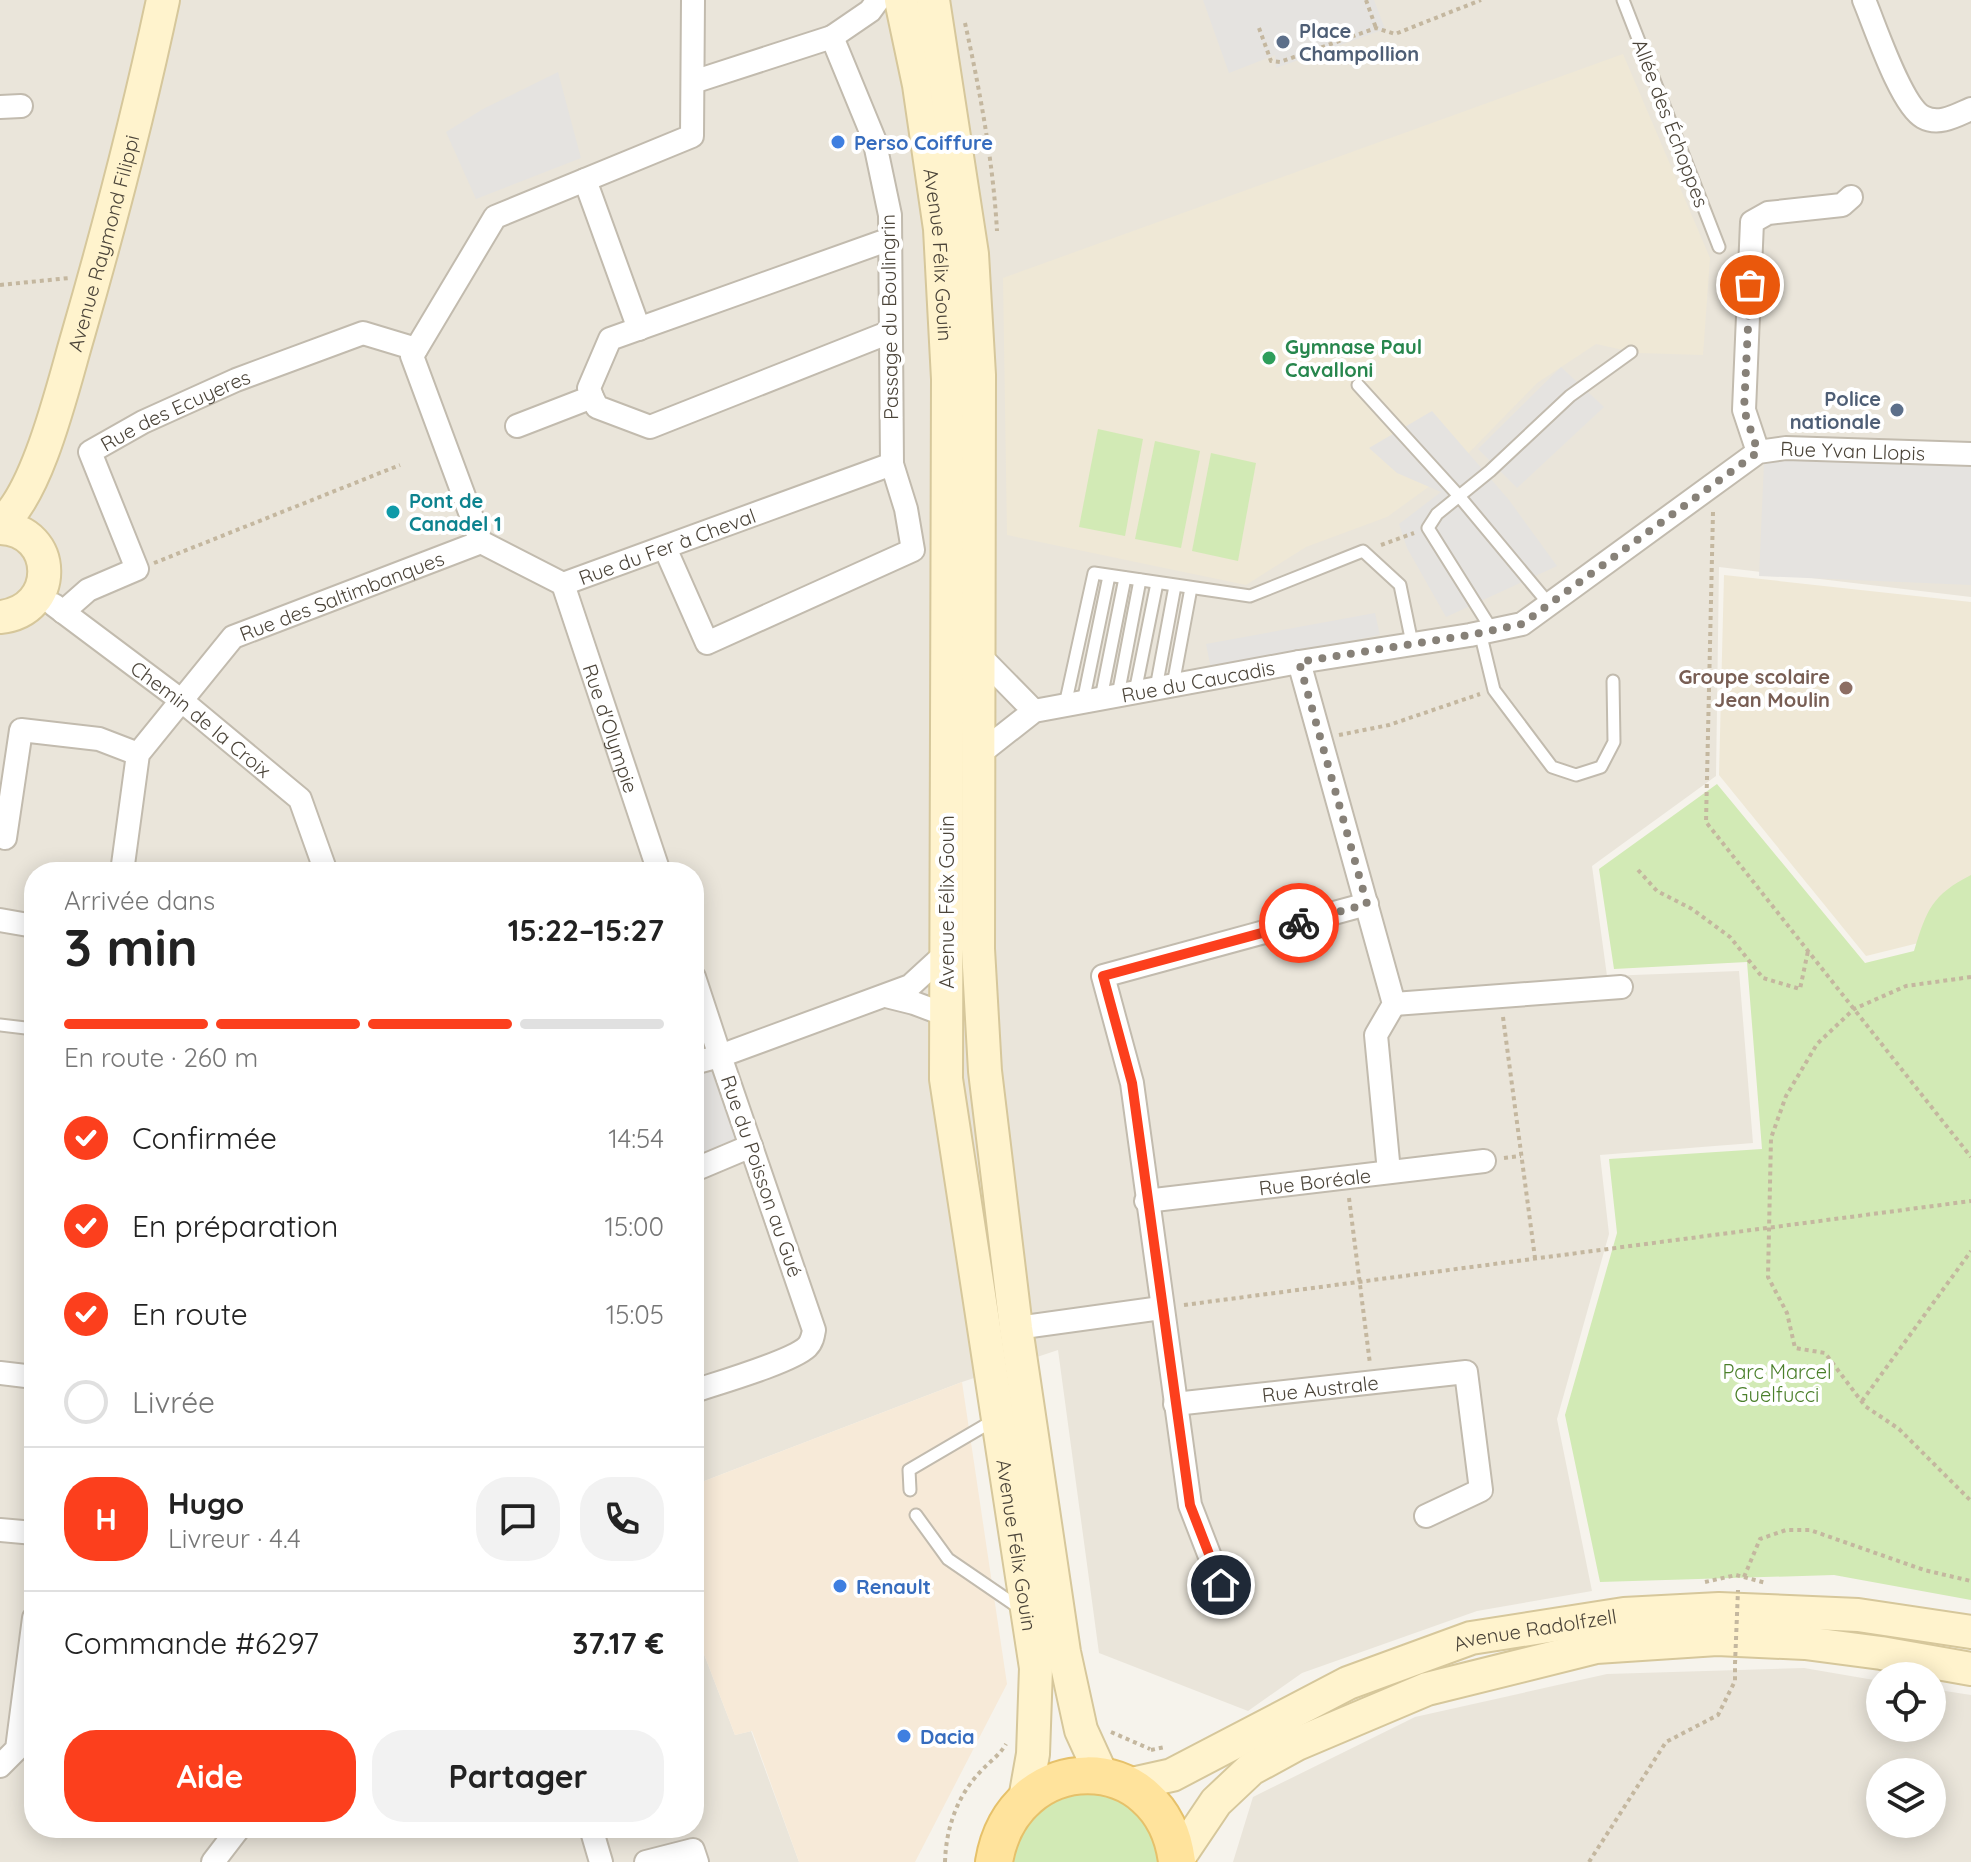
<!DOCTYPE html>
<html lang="fr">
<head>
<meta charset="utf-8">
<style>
  :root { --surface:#fff; --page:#f2f2f2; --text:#222; --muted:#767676; --line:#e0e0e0; --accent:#fc3f1d }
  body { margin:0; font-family:Quicksand,sans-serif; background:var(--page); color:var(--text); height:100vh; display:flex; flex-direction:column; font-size:30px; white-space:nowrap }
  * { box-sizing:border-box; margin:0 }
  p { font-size:26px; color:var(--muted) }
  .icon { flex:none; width:44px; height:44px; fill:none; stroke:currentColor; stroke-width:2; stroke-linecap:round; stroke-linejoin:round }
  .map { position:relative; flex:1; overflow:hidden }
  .details { position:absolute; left:24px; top:862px; width:680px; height:976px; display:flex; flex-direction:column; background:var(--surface); border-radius:32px; box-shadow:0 4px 20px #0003 }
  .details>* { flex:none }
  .tools { position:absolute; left:1866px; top:1662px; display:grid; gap:16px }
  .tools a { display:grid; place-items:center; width:80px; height:80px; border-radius:50%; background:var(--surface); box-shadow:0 4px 20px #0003; font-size:40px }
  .pin { position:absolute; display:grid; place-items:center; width:68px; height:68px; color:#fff; margin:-34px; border:4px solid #fff; border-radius:50%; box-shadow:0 2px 8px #0007 }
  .courier { position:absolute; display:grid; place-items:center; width:80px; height:80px; margin:-40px; border:6px solid #fc3f1d; border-radius:50%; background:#fff; color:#222; box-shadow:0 2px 10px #0007 }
  .overview em { font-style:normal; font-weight:800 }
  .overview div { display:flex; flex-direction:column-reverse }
  .overview { display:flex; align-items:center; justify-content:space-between; height:136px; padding:0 40px }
  h1 { font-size:52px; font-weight:800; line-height:60px }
  .bar { display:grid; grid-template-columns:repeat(4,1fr); gap:12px 8px; align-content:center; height:96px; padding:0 40px }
  .bar i { height:10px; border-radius:6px; background:var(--line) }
  .bar .on { background:var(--accent) }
  .bar p { grid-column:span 4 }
  .line { display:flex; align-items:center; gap:20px; padding:0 40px; border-top:2px solid var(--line) }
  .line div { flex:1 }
  .round { display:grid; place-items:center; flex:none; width:84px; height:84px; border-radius:32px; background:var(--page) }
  ol { padding:0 40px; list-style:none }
  li { display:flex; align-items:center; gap:24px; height:88px }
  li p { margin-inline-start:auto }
  li .icon { padding:8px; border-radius:50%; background:var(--accent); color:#fff; stroke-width:4 }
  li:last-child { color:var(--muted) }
  li i { width:44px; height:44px; border:4px solid var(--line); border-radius:50% }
  .button { display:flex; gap:16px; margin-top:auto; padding:16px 40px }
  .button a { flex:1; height:92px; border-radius:32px; background:var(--accent); color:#fff; font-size:32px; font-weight:800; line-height:92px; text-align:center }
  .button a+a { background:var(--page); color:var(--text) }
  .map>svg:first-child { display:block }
  .residential { fill:#eae5da; fill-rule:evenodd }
  .commercial { fill:#f7ead8 }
  .education { fill:#efe8d6 }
  .green { fill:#d2eab5 }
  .parking { fill:#e5e3e0 }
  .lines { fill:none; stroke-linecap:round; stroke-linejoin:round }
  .lane-casing { stroke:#c2bbae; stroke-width:15 }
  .street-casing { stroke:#c2bbae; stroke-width:26 }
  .secondary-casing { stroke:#d6c79b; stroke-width:36 }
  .primary-casing { stroke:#e6c16a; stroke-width:40 }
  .path { stroke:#c4b79f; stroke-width:4; stroke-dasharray:4 4; stroke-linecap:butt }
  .lane { stroke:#fff; stroke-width:11 }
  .street { stroke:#fff; stroke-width:22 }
  .secondary { stroke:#fff3cd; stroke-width:32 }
  .primary { stroke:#ffe39c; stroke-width:36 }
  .path-bridge { stroke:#c4b79f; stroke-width:4; stroke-dasharray:4 4; stroke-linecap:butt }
  .done { stroke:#878178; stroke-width:8; stroke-dasharray:0 14.4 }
  .route { stroke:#fc3f1d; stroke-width:10 }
  .service-dot { fill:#5c6f8a; stroke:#fff; stroke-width:3 }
  .shop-dot { fill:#3f7fe0; stroke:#fff; stroke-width:3 }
  .leisure-dot { fill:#2e9e5b; stroke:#fff; stroke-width:3 }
  .culture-dot { fill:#0f9aa8; stroke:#fff; stroke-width:3 }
  .education-dot { fill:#8d6e63; stroke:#fff; stroke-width:3 }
  .labels { text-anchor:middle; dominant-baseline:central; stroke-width:8; stroke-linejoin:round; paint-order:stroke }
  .service-label { font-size:20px; font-weight:bold; fill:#4e5e75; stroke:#fff; text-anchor:start }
  .street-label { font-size:20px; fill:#4b4439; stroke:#fff }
  .shop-label { font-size:20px; font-weight:bold; fill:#366cbe; stroke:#fff; text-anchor:start }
  .leisure-label { font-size:20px; font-weight:bold; fill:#27864d; stroke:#fff; text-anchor:start }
  .culture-label { font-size:20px; font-weight:bold; fill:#0d838f; stroke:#fff; text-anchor:start }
  .education-label { font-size:20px; font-weight:bold; fill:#785e54; stroke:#fff; text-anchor:end }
  .park-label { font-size:20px; fill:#4a7f2a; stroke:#fff }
</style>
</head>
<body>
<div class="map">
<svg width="1971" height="1862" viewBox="0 0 1971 1862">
  <rect width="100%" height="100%" fill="#f6f3ec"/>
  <g class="residential">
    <polygon points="0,0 1971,0 1971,597 1719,567 1716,776 1592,866 1607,976 1739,971 1753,1143 1600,1155 1609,1234 1557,1419 1592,1591 1477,1611 1302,1673 1248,1711 1099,1653 1058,1350 962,1382 694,1485 694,872 34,872 34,1828 694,1828 694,1628 735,1735 751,1731 799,1862 0,1862"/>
    <path d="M1804 1668 1880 1681V1728H1932V1689L1971 1695V1862H1233L1253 1797 1415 1717 1607 1674ZM1880 1772H1932V1824H1880Z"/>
  </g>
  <polygon class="commercial" points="962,1382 1007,1684 915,1862 799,1862 752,1731 735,1735 694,1628 694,1485"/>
  <g class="education">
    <polygon points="1623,54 1710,258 1703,355 1637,353 1596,344 1537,383 1452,470 1387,517 1306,547 1246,585 1007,535 1003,278"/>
    <polygon points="1724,575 1971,602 1971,930 1866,956 1719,775"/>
  </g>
  <g class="green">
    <polygon points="1098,429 1143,439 1125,536 1079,527"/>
    <polygon points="1155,441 1200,451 1181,548 1135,539"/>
    <polygon points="1211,453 1256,463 1238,561 1192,551"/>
    <path d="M1717 784 1865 963 1914 951C1927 909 1932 895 1971 875V1600L1834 1575 1600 1582 1565 1415 1617 1233 1609 1159 1762 1149 1747 962 1614 969 1599 869Z"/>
    <polygon points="1106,1791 1148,1818 1165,1862 1009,1862 1019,1827 1057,1795"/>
  </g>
  <g class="parking">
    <polygon points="1203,0 1374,0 1385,29 1276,68 1275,55 1229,73"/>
    <polygon points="558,72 581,158 476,199 446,132 483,109"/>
    <polygon points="1561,367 1604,407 1517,488 1478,449"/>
    <polygon points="1432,411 1509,500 1557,566 1446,617 1407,548 1399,524 1441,492 1397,473 1369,448"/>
    <polygon points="1778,458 1971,464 1971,585 1759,576 1764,462"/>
    <polygon points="1375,613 1380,635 1211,669 1206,644"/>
    <polygon points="720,1056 751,1146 694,1170 694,1063"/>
  </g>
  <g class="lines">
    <defs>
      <g id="lane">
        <polyline points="1623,0 1719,247"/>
        <polyline points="1358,385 1459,496 1549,604"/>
        <polyline points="1492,630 1428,528 1437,514 1490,471 1570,396 1631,352"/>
        <polyline points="1480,632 1494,690 1552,767 1576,775 1601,767 1614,742 1613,681"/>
        <polyline points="1173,685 1191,588"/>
        <polyline points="1156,688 1175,586"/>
        <polyline points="1135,692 1157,583"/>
        <polyline points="1118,695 1140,580"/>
        <polyline points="1101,698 1125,578"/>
        <polyline points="1083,702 1109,576"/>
        <polyline points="1065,705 1094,573 1250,596 1363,551 1400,585 1412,643"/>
        <polyline points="0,1025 34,1029"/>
        <polyline points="910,1490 909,1470 996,1419"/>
        <polyline points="916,1515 948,1559 1021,1609"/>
      </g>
      <g id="street">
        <path id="s1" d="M693 0 692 136 495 217 412 356 481 542 563 584 892 464"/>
        <path d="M1864 0C1875 26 1901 105 1923 117 1939 126 1957 115 1971 109"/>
        <polyline points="832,37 870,11 878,0"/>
        <polyline points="0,107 21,106"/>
        <polyline points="585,180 639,329"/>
        <polyline points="592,397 597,407 650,427 890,332"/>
        <polyline points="517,426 592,397 589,388 610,339 890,239"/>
        <polyline points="1758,452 1744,410 1752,222 1768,213 1842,205 1851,197"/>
        <polyline points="665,548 707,643 913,550 906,509 892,464 890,215 874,139 832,37 693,82"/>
        <path id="s2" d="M563 584 659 872"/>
        <path id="s3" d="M54 605 182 701 300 799 326 872"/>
        <path id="s4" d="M63 612 88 590 137 569 90 452 143 422 236 380 363 333 416 349"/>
        <polyline points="979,655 1034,711"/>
        <polyline points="1299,662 1394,1004 1376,1035 1389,1172"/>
        <path id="s5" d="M978 755 1034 711 1299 662 1470 635 1522 624 1758 452 1786 448 1971 454"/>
        <polyline points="5,838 21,730 99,739 138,754"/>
        <path id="s6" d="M122 872 138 754 233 637 481 542"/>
        <polyline points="0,920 34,926"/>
        <polyline points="694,977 720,1056 694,1063"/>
        <polyline points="886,996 914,1003 946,1015"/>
        <polyline points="1394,1004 1621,987"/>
        <polyline points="694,1170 751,1146"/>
        <path id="s7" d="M1146 1201 1484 1161"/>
        <polyline points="1016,1328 1161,1308"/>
        <polyline points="0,1373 34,1377"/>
        <path d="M694 1391C718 1383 791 1362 807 1347 812 1342 813 1336 814 1330L720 1056 910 986 946 953"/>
        <path id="s8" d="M1175 1404 1466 1372 1481 1490 1426 1516"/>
        <polyline points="0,1530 34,1533"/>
        <polyline points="1221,1585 1190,1505 1132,1083 1103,976 1367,904"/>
        <polyline points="0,1766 17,1749 34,1618"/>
        <polyline points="591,1828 601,1862"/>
        <polyline points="213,1862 239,1828"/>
        <polyline points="646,1862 693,1850 697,1862"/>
      </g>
      <g id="secondary">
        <path id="s9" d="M901 0 919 85 940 229 948 379 946 1079 1036 1668 1033 1754 1025 1799"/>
        <polyline points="933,0 972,254 979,375 978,949 985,1071 1016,1328 1064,1652 1081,1730 1102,1776"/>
        <path id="s10" d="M0 524C38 496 64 382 78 335 110 224 139 113 163 0"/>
        <path d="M0 528C58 530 60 611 0 617"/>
        <path id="s11" d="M1127 1785 1172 1775 1348 1683 1471 1638 1624 1614 1719 1609 1858 1615 1971 1632"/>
        <polyline points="1177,1860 1216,1802 1251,1769 1297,1744 1427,1689 1596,1647 1717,1639 1805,1643 1881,1653 1971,1669"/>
      </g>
      <path id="primary" d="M994 1862C1013 1747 1163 1746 1177 1862"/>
    </defs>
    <use href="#lane" class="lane-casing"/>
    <use href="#street" class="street-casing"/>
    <use href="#secondary" class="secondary-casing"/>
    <use href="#primary" class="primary-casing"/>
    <g class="path">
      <polyline points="1366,0 1376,28"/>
      <path d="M965 23C980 91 993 161 997 231"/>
      <polyline points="1259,28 1271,61 1280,62 1376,28 1395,34 1481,0"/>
      <polyline points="0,285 69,278"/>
      <polyline points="1713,512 1706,822 1971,1157"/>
      <polyline points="1381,545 1414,533"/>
      <polyline points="154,563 400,465"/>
      <polyline points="1339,735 1389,725 1480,694"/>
      <polyline points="1638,870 1657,891 1692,909 1730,937 1763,978 1800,989 1808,951"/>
      <polyline points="1971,977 1906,986 1854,1009 1817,1044 1786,1096 1771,1138 1768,1277 1787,1313 1795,1348 1825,1353 1865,1406 1899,1429 1971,1501"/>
      <polyline points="1503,1017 1535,1258"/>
      <polyline points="1504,1158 1521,1156"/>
      <polyline points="1349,1198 1370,1364"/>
      <polyline points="1184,1305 1971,1201"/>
      <polyline points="1862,1401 1971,1251"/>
      <polyline points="1744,1577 1760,1539 1786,1530 1810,1530 1924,1570 1971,1581"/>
      <polyline points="1705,1582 1736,1575 1766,1583"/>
      <polyline points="1111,1732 1150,1749"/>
      <polyline points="1151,1750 1165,1747"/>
      <path d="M945 1862C946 1828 957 1796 981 1771 990 1761 999 1756 1006 1744"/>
      <polyline points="1589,1862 1666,1742 1718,1715 1735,1681 1735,1667"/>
    </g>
    <use href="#lane" class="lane"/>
    <use href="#street" class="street"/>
    <use href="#secondary" class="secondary"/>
    <use href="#primary" class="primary"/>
    <polyline class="path-bridge" points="1735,1664 1738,1590"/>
  </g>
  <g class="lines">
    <polyline class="done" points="1299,923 1367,904 1299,662 1470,635 1522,624 1758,452 1744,410 1750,285"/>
    <polyline class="route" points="1221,1585 1190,1505 1132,1083 1103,976 1299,923"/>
  </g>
  <g class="service-dot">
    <circle cx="1283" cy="42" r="8"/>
    <circle cx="1897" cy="410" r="8"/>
  </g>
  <g class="shop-dot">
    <circle cx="838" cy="142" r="8"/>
    <circle cx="840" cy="1586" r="8"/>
    <circle cx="904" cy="1736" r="8"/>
  </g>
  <circle class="leisure-dot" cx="1269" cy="358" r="8"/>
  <circle class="culture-dot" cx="393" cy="512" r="8"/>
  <circle class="education-dot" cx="1846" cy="688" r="8"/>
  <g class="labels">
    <g class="service-label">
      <text x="1299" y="30">Place<tspan x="1299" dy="23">Champollion</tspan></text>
      <text x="1881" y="398" text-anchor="end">Police<tspan x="1881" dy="23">nationale</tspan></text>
    </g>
    <g class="street-label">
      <text transform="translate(1671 123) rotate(69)">Allée des Échoppes</text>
      <text stroke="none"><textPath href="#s10" startOffset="302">Avenue Raymond Filippi</textPath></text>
      <text stroke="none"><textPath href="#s9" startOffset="258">Avenue Félix Gouin</textPath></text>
      <text transform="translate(889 317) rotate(-91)">Passage du Boulingrin</text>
      <text stroke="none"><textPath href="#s4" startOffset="308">Rue des Ecuyeres</textPath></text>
      <text stroke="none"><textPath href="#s5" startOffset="954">Rue Yvan Llopis</textPath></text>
      <text stroke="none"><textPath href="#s1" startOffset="912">Rue du Fer à Cheval</textPath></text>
      <text stroke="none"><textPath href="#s6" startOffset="386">Rue des Saltimbanques</textPath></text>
      <text stroke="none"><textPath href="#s5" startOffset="238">Rue du Caucadis</textPath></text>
      <text stroke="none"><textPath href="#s3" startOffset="186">Chemin de la Croix</textPath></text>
      <text stroke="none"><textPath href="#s2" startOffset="152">Rue d'Olympie</textPath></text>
      <text transform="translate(946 902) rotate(-90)">Avenue Félix Gouin</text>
      <text transform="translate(762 1176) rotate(71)">Rue du Poisson au Gué</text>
      <text stroke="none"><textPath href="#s7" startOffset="170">Rue Boréale</textPath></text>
      <text stroke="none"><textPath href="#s8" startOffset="146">Rue Australe</textPath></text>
      <text stroke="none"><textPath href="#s9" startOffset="1554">Avenue Félix Gouin</textPath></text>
      <text stroke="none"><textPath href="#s11" startOffset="440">Avenue Radolfzell</textPath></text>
    </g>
    <g class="shop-label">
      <text x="854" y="142">Perso Coiffure</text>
      <text x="856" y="1586">Renault</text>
      <text x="920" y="1736">Dacia</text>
    </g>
    <g class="leisure-label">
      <text x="1285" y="346">Gymnase Paul<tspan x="1285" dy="23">Cavalloni</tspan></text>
    </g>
    <g class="culture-label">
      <text x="409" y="500">Pont de<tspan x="409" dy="23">Canadel 1</tspan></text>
    </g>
    <g class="education-label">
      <text x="1830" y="676">Groupe scolaire<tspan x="1830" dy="23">Jean Moulin</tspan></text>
    </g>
    <g class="park-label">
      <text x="1777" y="1371">Parc Marcel<tspan x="1777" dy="23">Guelfucci</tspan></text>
    </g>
  </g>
</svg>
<div class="tools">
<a><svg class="icon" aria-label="locate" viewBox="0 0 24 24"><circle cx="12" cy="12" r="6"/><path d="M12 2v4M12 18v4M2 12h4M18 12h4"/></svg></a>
<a><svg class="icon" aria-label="layers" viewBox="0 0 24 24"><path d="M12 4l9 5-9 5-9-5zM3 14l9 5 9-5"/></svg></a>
</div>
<div class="pin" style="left:1750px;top:285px;background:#ea580c"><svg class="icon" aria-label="bag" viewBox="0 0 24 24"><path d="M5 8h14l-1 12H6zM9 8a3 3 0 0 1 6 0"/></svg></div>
<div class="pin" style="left:1221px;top:1585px;background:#1f2937"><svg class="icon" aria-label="home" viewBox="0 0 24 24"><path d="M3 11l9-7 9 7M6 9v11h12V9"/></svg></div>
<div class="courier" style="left:1299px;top:923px"><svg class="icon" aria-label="bike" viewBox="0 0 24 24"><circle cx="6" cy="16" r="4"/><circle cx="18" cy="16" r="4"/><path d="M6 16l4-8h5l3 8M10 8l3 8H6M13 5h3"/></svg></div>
<section class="details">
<div class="overview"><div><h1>3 min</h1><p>Arrivée dans</p></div><em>15:22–15:27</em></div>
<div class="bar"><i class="on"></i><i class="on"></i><i class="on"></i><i></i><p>En route · 260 m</p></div>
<ol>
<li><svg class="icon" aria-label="check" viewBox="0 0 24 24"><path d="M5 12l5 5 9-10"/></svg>Confirmée<p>14:54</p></li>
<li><svg class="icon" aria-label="check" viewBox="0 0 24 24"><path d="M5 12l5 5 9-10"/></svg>En préparation<p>15:00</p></li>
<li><svg class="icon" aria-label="check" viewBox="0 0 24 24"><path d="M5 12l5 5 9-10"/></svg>En route<p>15:05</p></li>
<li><i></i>Livrée</li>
</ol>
<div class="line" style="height:144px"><b class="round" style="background:var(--accent);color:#fff">H</b><div><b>Hugo</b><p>Livreur · 4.4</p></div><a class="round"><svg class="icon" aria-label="chat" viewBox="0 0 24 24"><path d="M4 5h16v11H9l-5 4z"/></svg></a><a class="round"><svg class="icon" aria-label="phone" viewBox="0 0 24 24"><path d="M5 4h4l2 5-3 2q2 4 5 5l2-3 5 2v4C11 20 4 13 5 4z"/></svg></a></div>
<div class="line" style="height:104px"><div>Commande #6297</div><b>37.17 €</b></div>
<div class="button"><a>Aide</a><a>Partager</a></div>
</section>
</div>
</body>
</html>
